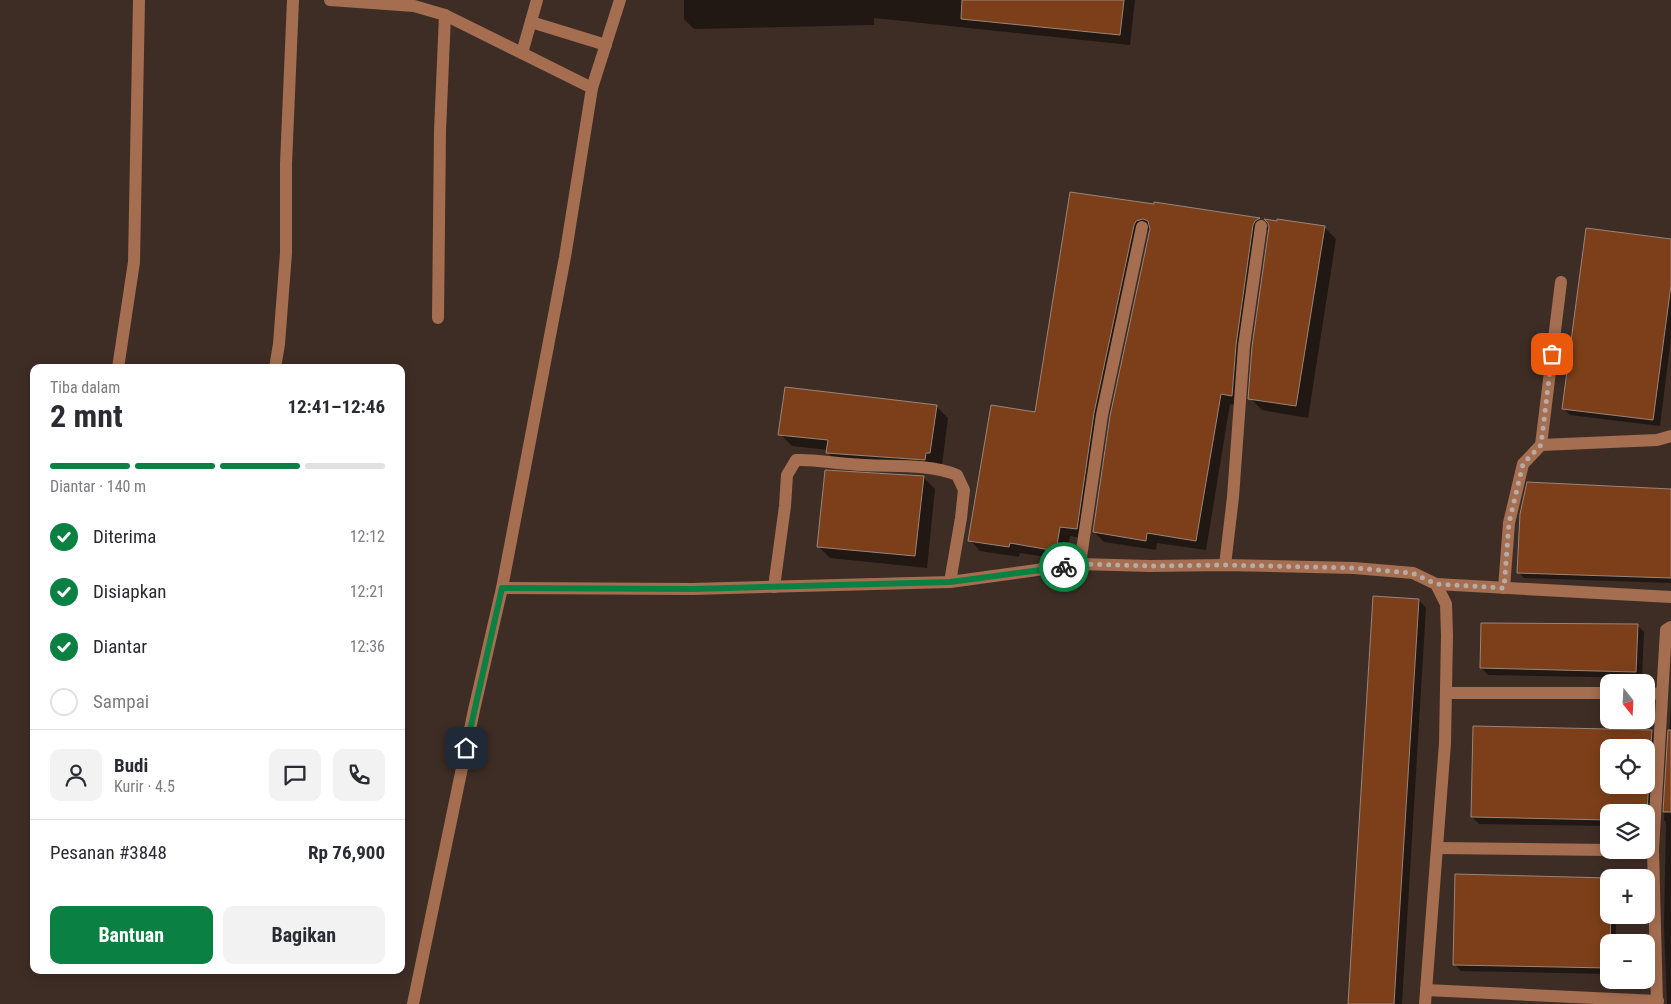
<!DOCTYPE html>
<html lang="id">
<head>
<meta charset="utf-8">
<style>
  :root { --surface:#fff; --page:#f2f2f3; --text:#2b2b33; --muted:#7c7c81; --line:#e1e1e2; --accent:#0b8043 }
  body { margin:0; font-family:"Roboto Condensed",sans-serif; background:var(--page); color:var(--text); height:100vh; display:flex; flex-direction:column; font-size:19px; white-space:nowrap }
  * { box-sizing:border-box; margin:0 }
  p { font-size:16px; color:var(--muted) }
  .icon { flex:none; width:28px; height:28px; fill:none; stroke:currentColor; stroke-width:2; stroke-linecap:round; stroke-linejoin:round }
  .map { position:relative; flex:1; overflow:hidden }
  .side { position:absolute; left:30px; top:364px; width:375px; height:610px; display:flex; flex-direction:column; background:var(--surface); border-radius:10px; box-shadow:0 2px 12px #0003 }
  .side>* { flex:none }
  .needle { width:32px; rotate:162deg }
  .controls { position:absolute; left:1600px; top:674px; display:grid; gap:10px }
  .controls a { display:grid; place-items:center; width:55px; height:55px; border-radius:10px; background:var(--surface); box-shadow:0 2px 12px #0003; font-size:25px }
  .pin { position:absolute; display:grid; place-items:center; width:42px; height:42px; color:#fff; margin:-21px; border-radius:10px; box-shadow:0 2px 8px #0006 }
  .courier { position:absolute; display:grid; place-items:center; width:50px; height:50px; margin:-25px; border:4px solid #0b8043; border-radius:50%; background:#fff; color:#222; box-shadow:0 1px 6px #0007 }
  .headline em { font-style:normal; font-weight:700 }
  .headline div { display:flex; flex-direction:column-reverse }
  .headline { display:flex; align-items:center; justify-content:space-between; height:85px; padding:0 20px }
  h1 { font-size:32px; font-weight:700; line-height:38px }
  .bar { display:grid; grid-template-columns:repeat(4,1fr); gap:8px 5px; align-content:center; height:60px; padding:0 20px }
  .bar i { height:6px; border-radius:4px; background:var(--line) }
  .bar .selected { background:var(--accent) }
  .bar p { grid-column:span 4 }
  .line { display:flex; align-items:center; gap:12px; padding:0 20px; border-top:1px solid var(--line) }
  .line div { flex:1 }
  .round { display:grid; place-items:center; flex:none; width:52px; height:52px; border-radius:10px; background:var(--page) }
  ol { padding:0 20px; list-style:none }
  li { display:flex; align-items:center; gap:15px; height:55px }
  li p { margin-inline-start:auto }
  li .icon { padding:5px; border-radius:50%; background:var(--accent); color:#fff; stroke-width:4 }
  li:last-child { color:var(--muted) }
  li i { width:28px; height:28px; border:2px solid var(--line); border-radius:50% }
  .cta { display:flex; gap:10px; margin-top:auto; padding:10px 20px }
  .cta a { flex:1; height:58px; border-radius:10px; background:var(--accent); color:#fff; font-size:20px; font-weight:700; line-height:58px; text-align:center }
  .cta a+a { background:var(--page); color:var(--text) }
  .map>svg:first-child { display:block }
  .shadow { fill:#0007; fill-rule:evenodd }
  .building { fill:#7c3f19; stroke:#98857b; fill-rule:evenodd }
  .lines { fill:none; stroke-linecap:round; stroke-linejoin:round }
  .minor { stroke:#a56e51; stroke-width:12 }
  .done { stroke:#b8aaa4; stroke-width:5; stroke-dasharray:0 9 }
  .route { stroke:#0b8043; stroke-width:6 }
</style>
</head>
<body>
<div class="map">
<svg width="1671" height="1004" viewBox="0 0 1671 1004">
  <rect width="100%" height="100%" fill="#3e2d25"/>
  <g class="shadow">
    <polygon points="684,0 1135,0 1130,45 874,18 874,25 694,29 684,19"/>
    <polygon points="1071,193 1155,206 1155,203 1259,219 1269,229 1265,231 1242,406 1230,404 1206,550 1157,543 1156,550 1104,542 1094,532 1151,230 1146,231 1104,424 1087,539 1070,536 1066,560 1020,553 1019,557 980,551 970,540 1036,413"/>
    <polygon points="1324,227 1336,239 1308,418 1262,410 1250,398"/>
    <polygon points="1671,240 1671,338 1660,426 1570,415 1564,409"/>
    <polygon points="936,406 948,418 942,465 840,465 828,453 828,450 792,446 780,434"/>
    <polygon points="923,477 935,489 927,568 830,558 818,546"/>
    <polygon points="1671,489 1671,583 1524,578 1518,572"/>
    <polygon points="1419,600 1426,608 1402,1004 1349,1004"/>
    <polygon points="1637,625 1644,632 1642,678 1488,675 1481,668"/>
    <polygon points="1671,704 1671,1004 1667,1004 1664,926 1666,822 1664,820"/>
    <path d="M1475 728 1651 731 1658 738 1653 827H1646V812H1609V826L1479 824 1472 817ZM1609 748H1646V785H1609Z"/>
    <polygon points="1609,915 1616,915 1616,942 1609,942 1609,974 1461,971 1455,965"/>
  </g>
  <g class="building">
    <polygon points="962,0 1124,0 1120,35 961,19"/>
    <polygon points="1070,192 1154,204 1154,202 1260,218 1255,221 1253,225 1236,345 1232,396 1221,394 1196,541 1147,533 1146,541 1093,532 1110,416 1150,229 1148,221 1143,219 1136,221 1134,225 1094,413 1077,529 1060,527 1056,551 1010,543 1009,547 968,541 991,405 1035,412"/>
    <polygon points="1264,219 1277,221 1277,219 1325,226 1296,406 1248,399 1252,347 1269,227 1268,223"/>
    <polygon points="1586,228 1671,239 1671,285 1653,420 1562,409"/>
    <polygon points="785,387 937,405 930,453 926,453 925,460 826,453 828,440 778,435"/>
    <polygon points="825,470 924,476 915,556 817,547"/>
    <polygon points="1527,482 1671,489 1671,578 1517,573 1520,514"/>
    <polygon points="1373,596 1419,599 1398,937 1394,1004 1348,1004"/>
    <polygon points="1481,623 1638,624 1636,672 1480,668"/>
    <path d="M1473 726 1652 730 1647 812H1609V820L1471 817ZM1609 748H1646V785H1609Z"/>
    <polygon points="1668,730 1671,730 1671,812 1663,812"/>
    <polygon points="1455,874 1609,878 1609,915 1611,915 1609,968 1453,965"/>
  </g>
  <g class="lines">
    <g class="minor">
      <polyline points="330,0 414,6 445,15 592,88"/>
      <polyline points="531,22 606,45"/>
      <polyline points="522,53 537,0"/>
      <polyline points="438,318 440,131 445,15"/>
      <polyline points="118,368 134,262 139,0"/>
      <polyline points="275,368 279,344 286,253 286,164 293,0"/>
      <polyline points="1541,445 1561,282"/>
      <polyline points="1080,564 1102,415 1142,227"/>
      <polyline points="1225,565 1233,497 1244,346 1261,226"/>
      <polyline points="1436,584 1671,597"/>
      <path d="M774 587 785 506 787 475 796 460C815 459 831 463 850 464 885 468 924 462 957 475L964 490 961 518 950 582"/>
      <polyline points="502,588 692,589 950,582 1080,564 1150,566 1225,565 1354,568 1413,573 1436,584 1446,604 1447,635 1445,743 1425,1004"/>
      <polyline points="1504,588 1509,523 1523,464 1541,445 1657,440 1671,436"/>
      <polyline points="1446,693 1609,693"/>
      <polyline points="1646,693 1661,694"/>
      <polyline points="1437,848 1609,850"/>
      <polyline points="1629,850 1653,850"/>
      <polyline points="1426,990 1658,1001"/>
      <polyline points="413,1004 474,710 502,588 565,257 592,88 620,0"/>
      <polyline points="1657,1004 1653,850 1666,630 1671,627"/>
    </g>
  </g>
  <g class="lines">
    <polyline class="done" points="1064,567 1080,564 1150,566 1225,565 1354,568 1412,573 1436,584 1504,588 1509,523 1523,464 1541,445 1552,354"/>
    <polyline class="route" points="466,748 502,588 692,589 950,582 1064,567"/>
  </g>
</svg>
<div class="controls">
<a><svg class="needle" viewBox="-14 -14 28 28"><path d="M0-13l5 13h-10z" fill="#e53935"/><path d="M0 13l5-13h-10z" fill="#7c7c81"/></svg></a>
<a><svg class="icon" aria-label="locate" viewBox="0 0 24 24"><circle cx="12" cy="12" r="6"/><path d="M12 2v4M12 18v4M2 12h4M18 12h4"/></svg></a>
<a><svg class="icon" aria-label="layers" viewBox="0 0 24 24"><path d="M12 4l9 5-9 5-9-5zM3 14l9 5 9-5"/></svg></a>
<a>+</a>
<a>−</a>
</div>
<div class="pin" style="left:1552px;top:354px;background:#ea580c"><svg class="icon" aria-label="bag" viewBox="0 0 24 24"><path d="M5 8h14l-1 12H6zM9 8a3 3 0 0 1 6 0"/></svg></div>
<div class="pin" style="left:466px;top:748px;background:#1f2937"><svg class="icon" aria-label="home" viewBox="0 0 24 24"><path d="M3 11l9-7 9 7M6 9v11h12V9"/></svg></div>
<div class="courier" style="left:1064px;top:567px"><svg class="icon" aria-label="bike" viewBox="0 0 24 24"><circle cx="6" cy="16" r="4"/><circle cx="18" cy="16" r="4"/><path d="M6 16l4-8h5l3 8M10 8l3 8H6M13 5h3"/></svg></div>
<section class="side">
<div class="headline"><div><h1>2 mnt</h1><p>Tiba dalam</p></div><em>12:41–12:46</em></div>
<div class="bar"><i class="selected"></i><i class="selected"></i><i class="selected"></i><i></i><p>Diantar · 140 m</p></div>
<ol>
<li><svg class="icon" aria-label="check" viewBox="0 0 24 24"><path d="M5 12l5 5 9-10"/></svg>Diterima<p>12:12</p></li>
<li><svg class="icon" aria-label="check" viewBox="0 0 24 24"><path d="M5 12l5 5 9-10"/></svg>Disiapkan<p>12:21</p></li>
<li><svg class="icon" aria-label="check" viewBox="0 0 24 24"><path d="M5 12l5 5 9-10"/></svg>Diantar<p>12:36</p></li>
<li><i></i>Sampai</li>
</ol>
<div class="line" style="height:90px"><a class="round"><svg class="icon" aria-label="person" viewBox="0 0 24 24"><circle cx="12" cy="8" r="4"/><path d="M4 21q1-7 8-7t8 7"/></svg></a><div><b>Budi</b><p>Kurir · 4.5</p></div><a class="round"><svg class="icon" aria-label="chat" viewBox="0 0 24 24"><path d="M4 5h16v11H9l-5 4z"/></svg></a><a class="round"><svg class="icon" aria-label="phone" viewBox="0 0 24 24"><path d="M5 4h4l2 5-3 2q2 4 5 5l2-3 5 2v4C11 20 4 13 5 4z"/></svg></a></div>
<div class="line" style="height:65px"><div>Pesanan #3848</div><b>Rp 76,900</b></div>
<div class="cta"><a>Bantuan</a><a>Bagikan</a></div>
</section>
</div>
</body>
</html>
